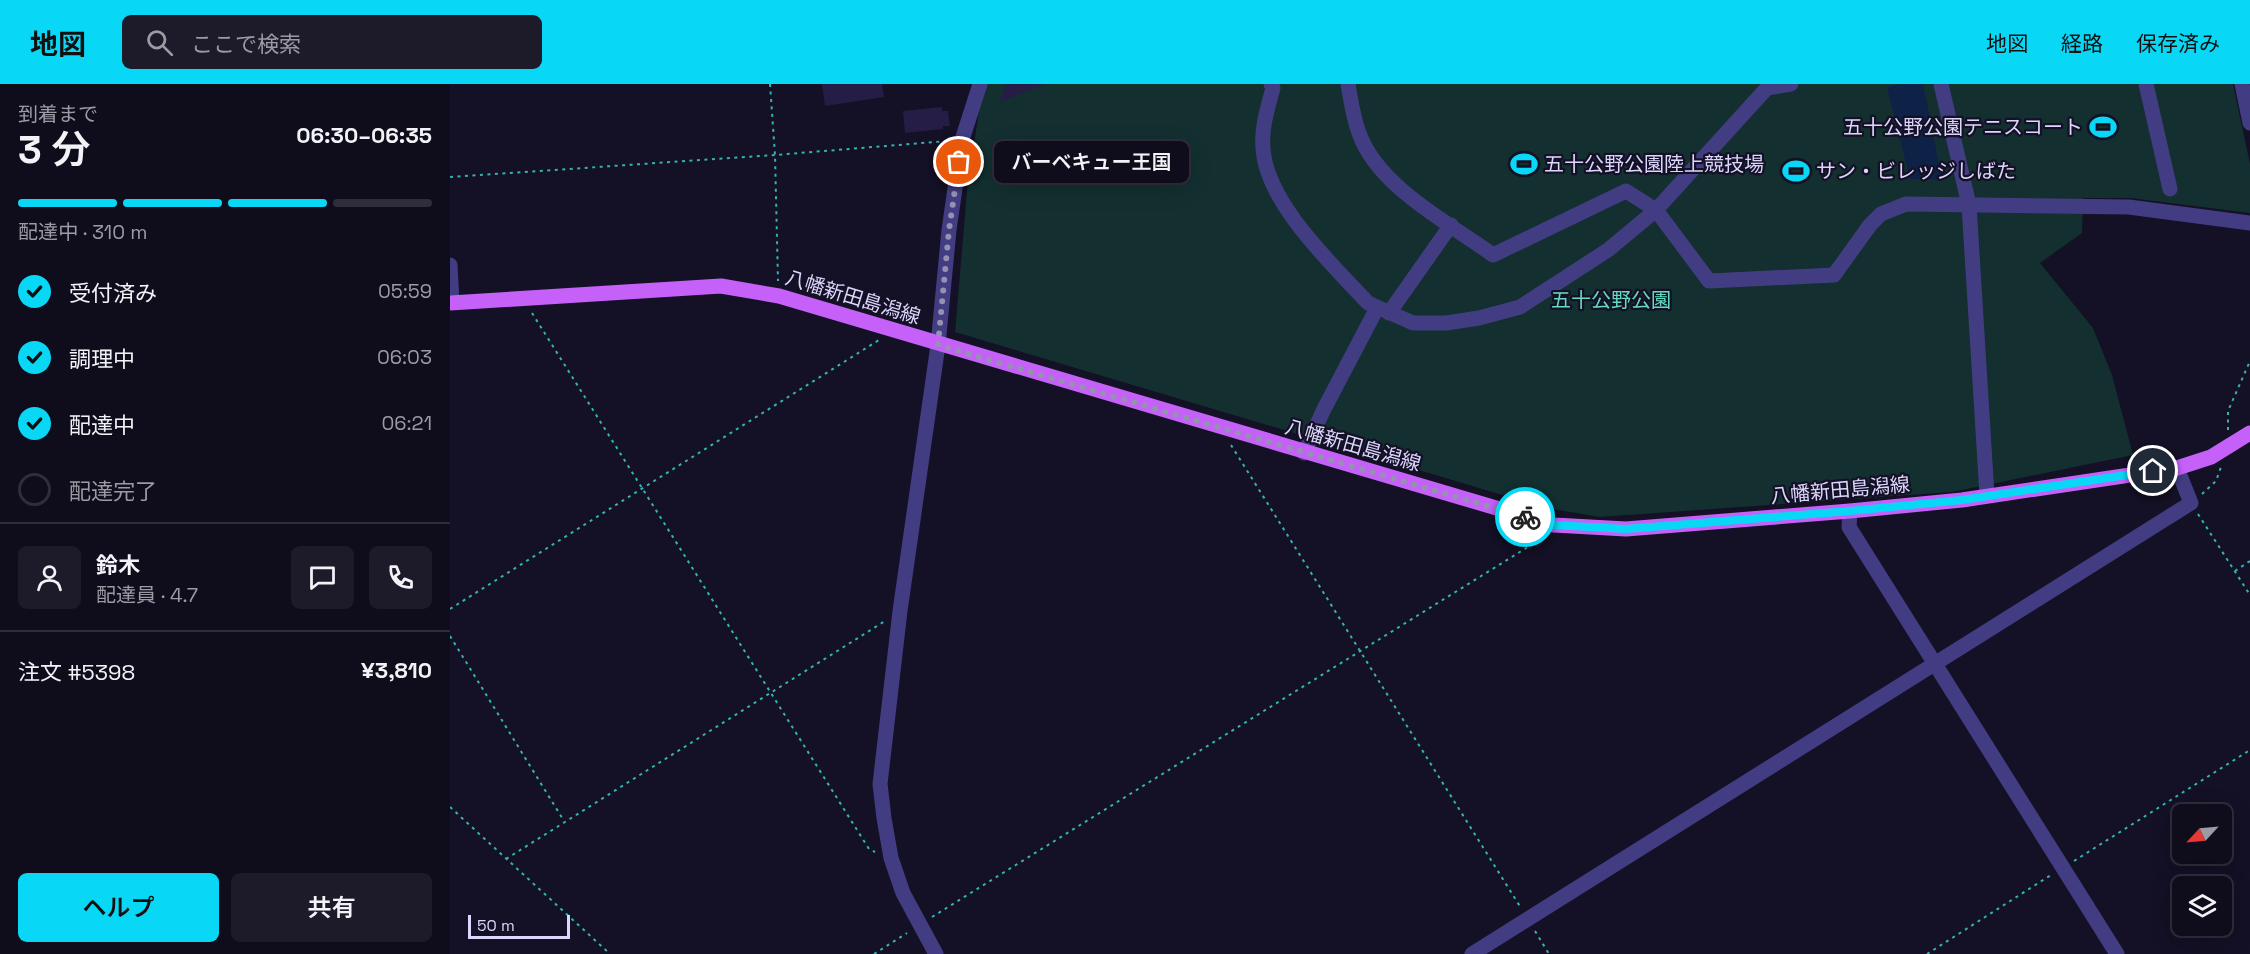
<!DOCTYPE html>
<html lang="ja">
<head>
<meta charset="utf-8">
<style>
  :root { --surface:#0f0c1c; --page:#1d1a29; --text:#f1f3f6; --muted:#9b9ba3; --line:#2f2c3b; --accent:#09d7f6 }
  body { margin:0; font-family:"Space Grotesk","Noto Sans JP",sans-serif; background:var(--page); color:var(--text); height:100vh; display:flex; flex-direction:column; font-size:22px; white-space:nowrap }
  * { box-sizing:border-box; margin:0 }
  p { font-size:20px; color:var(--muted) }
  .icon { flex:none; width:33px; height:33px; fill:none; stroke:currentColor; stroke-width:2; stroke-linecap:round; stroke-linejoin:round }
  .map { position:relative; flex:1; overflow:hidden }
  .panel { display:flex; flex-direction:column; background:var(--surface); width:450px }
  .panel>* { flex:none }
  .needle { width:39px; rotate:244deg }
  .tools { position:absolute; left:1722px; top:720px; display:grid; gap:12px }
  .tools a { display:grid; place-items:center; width:60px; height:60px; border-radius:9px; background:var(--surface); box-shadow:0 6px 24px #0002,0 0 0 2px var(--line); font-size:30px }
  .scale { position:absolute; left:18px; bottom:15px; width:102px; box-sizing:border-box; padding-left:6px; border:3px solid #dcd6fd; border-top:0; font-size:16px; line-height:21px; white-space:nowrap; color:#dcd6fd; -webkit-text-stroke:4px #141025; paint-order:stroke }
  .pin { position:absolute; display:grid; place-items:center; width:51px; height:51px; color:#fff; margin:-26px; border:3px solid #fff; border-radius:50%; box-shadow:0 2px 6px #0007 }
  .courier { position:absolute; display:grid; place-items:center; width:60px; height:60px; margin:-30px; border:4px solid #09d7f6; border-radius:50%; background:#fff; color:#222; box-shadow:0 2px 8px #0007 }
  .bubble { position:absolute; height:42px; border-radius:9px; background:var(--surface); box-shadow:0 6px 24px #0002,0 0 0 2px var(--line); font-size:20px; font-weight:600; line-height:42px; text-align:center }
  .overview em { font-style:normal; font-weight:600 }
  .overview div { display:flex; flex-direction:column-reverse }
  .overview { display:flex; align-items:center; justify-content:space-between; height:102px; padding:0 18px }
  h1 { font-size:39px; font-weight:600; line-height:45px }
  .bar { display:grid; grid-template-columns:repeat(4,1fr); gap:9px 6px; align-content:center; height:72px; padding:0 18px }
  .bar i { height:8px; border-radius:4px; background:var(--line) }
  .bar .selected { background:var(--accent) }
  .bar p { grid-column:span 4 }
  .line { display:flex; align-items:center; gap:15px; padding:0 18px; border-top:2px solid var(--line) }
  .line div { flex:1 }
  .round { display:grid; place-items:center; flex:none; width:63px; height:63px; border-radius:9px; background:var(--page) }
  ol { padding:0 18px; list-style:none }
  li { display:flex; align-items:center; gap:18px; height:66px }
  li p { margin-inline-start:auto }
  li .icon { padding:6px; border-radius:50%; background:var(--accent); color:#111; stroke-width:4 }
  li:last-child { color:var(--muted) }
  li i { width:33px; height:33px; border:3px solid var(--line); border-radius:50% }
  .action { display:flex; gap:12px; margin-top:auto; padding:12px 18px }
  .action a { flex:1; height:69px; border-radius:9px; background:var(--accent); color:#111; font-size:24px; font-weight:600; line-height:69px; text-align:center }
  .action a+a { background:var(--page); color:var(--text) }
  header { display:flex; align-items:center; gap:36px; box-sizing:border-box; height:84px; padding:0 30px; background:var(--accent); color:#111 }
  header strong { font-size:28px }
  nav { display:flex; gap:33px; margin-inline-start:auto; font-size:21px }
  .search { width:420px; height:54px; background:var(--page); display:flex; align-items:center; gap:15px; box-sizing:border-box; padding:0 21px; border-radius:9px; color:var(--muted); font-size:22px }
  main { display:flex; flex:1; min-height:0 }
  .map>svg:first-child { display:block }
  .green { fill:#132f2f }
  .water { fill:#0e2146 }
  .building { fill:#261d46 }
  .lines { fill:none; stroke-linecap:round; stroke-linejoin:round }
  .path { stroke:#34b3b0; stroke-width:2; stroke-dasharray:3 4.5; stroke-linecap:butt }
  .minor { stroke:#423d82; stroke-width:15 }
  .major { stroke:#c561f9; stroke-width:15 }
  .done { stroke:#9691b1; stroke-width:6; stroke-dasharray:0 10.8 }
  .route { stroke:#09d7f6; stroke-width:8 }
  .labels { text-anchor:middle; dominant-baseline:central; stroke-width:4.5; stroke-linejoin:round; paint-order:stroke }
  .poi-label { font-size:20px; fill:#dcd6fd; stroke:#141025; text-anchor:start }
  .street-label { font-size:20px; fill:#dcd6fd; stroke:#141025 }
  .park-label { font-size:20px; fill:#64dbc1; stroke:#141025 }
</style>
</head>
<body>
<header>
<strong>地図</strong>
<div class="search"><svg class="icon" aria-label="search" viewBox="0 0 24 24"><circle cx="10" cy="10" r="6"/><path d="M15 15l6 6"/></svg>ここで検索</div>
<nav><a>地図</a><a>経路</a><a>保存済み</a></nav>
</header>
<main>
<section class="panel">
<div class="overview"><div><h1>3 分</h1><p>到着まで</p></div><em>06:30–06:35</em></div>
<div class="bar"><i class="selected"></i><i class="selected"></i><i class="selected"></i><i></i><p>配達中 · 310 m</p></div>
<ol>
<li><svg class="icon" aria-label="check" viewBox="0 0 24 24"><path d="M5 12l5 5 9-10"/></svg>受付済み<p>05:59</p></li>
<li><svg class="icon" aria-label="check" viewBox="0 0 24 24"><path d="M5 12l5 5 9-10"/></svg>調理中<p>06:03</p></li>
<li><svg class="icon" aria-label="check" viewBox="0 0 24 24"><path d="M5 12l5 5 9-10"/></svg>配達中<p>06:21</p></li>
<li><i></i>配達完了</li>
</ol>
<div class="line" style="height:108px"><a class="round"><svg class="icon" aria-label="person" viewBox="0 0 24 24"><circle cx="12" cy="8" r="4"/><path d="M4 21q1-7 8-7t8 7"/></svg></a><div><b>鈴木</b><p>配達員 · 4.7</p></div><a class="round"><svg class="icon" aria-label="chat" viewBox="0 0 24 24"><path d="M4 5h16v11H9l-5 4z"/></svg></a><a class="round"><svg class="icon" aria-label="phone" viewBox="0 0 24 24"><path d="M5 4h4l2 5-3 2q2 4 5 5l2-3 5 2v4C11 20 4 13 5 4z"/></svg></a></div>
<div class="line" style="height:78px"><div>注文 #5398</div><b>¥3,810</b></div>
<div class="action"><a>ヘルプ</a><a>共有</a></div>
</section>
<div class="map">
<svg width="1800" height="870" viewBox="0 0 1800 870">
  <rect width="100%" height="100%" fill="#141025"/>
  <polygon class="green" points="533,0 1783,0 1800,80 1800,129 1680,114 1633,114 1632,149 1590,179 1643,244 1662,291 1683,371 1502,408 1150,433 1096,424 505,248 517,107"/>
  <polygon class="water" points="1451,0 1473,0 1492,96 1460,95 1437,3"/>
  <g class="building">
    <polygon points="372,0 432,0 434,13 375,22"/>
    <polygon points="556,0 594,0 594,1 550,18"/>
    <polygon points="492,23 492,27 498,27 500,42 493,42 493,45 455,49 453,27"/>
  </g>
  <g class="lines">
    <g class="path">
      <polyline points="320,0 325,71 328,197"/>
      <polyline points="0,93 325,71 497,57"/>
      <polyline points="82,229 419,765 425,768"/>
      <polyline points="1778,346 1778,327 1800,277"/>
      <polyline points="781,361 1071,824"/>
      <polyline points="1752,410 1766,397 1771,383"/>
      <polyline points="1748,430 1800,511"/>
      <polyline points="1785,487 1800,477"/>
      <polyline points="0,525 429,256"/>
      <polyline points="0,552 114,737"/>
      <polyline points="0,723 160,870"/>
      <polyline points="56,775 435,537"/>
      <polyline points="1624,777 1800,666"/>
      <polyline points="482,833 1094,453"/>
      <polyline points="1085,847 1099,870"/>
      <polyline points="424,870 457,849"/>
      <polyline points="1477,870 1601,791"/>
    </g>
    <g class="minor">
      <path d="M821 0 823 4C818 23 811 44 813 64 816 119 882 180 918 219L963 239H996L1029 234 1070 223 1158 166 1206 126 1317 4 1341 0"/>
      <path d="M898 0C901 17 903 33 909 49 928 103 999 139 1043 171L1176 107 1206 126 1259 197 1384 191 1420 141 1431 130 1456 120 1679 123 1800 139"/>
      <polyline points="1491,0 1519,121 1537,411"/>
      <polyline points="1696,0 1720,105"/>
      <polyline points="1792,0 1800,39"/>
      <polyline points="0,181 2,218"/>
      <polyline points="939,229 1001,141"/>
      <polyline points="854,369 873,327 927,224"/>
      <polyline points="1400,427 1399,443 1667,870"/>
      <polyline points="486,870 453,809 441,774 434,734 430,700 450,527 488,261 499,146 512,56 530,0"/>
      <polyline points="1022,870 1741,419 1727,384"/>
    </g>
    <polyline class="major" points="0,219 271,202 329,212 1104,441 1176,445 1400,427 1512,416 1727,384 1761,373 1800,349"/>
  </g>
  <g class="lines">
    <polyline class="done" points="509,78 499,146 488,261 1075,433"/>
    <polyline class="route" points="1075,433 1104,441 1176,445 1400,427 1512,416 1703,387"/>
  </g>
  <defs>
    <symbol id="stadium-bare" viewBox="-9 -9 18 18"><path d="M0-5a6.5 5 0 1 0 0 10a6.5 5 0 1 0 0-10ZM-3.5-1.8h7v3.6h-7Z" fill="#09d7f6" stroke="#141025" stroke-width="2.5" paint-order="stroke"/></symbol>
  </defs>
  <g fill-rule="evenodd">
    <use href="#stadium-bare" x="1634" y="24" width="38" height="38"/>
    <use href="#stadium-bare" x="1055" y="61" width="38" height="38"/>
    <use href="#stadium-bare" x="1327" y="68" width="38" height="38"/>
  </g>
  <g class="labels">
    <g class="poi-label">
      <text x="1633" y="43" text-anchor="end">五十公野公園テニスコート</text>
      <text x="1094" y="80">五十公野公園陸上競技場</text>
      <text x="1366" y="87">サン・ビレッジしばた</text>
    </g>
    <g class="street-label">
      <text transform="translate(403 213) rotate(17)">八幡新田島潟線</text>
      <text transform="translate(903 361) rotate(16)">八幡新田島潟線</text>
      <text transform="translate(1390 406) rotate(-5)">八幡新田島潟線</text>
    </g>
    <g class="park-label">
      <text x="1161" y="216">五十公野公園</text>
    </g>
  </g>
</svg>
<div class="tools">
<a><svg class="needle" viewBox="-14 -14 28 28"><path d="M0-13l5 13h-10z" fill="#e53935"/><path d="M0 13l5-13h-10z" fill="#9b9ba3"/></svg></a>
<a><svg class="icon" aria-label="layers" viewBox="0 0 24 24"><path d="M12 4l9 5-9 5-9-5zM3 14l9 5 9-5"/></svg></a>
</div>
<div class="scale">50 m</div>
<div class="pin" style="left:509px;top:78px;background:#ea580c"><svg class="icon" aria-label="bag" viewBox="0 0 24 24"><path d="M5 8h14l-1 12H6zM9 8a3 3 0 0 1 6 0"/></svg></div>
<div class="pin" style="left:1703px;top:387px;background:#1f2937"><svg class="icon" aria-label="home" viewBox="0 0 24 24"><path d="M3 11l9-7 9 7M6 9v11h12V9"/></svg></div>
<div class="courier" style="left:1075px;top:433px"><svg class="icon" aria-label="bike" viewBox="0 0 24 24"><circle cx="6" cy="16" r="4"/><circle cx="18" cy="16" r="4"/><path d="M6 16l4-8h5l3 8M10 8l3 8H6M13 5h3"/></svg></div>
<div class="bubble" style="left:544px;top:57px;width:195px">バーベキュー王国</div>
</div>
</main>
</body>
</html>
